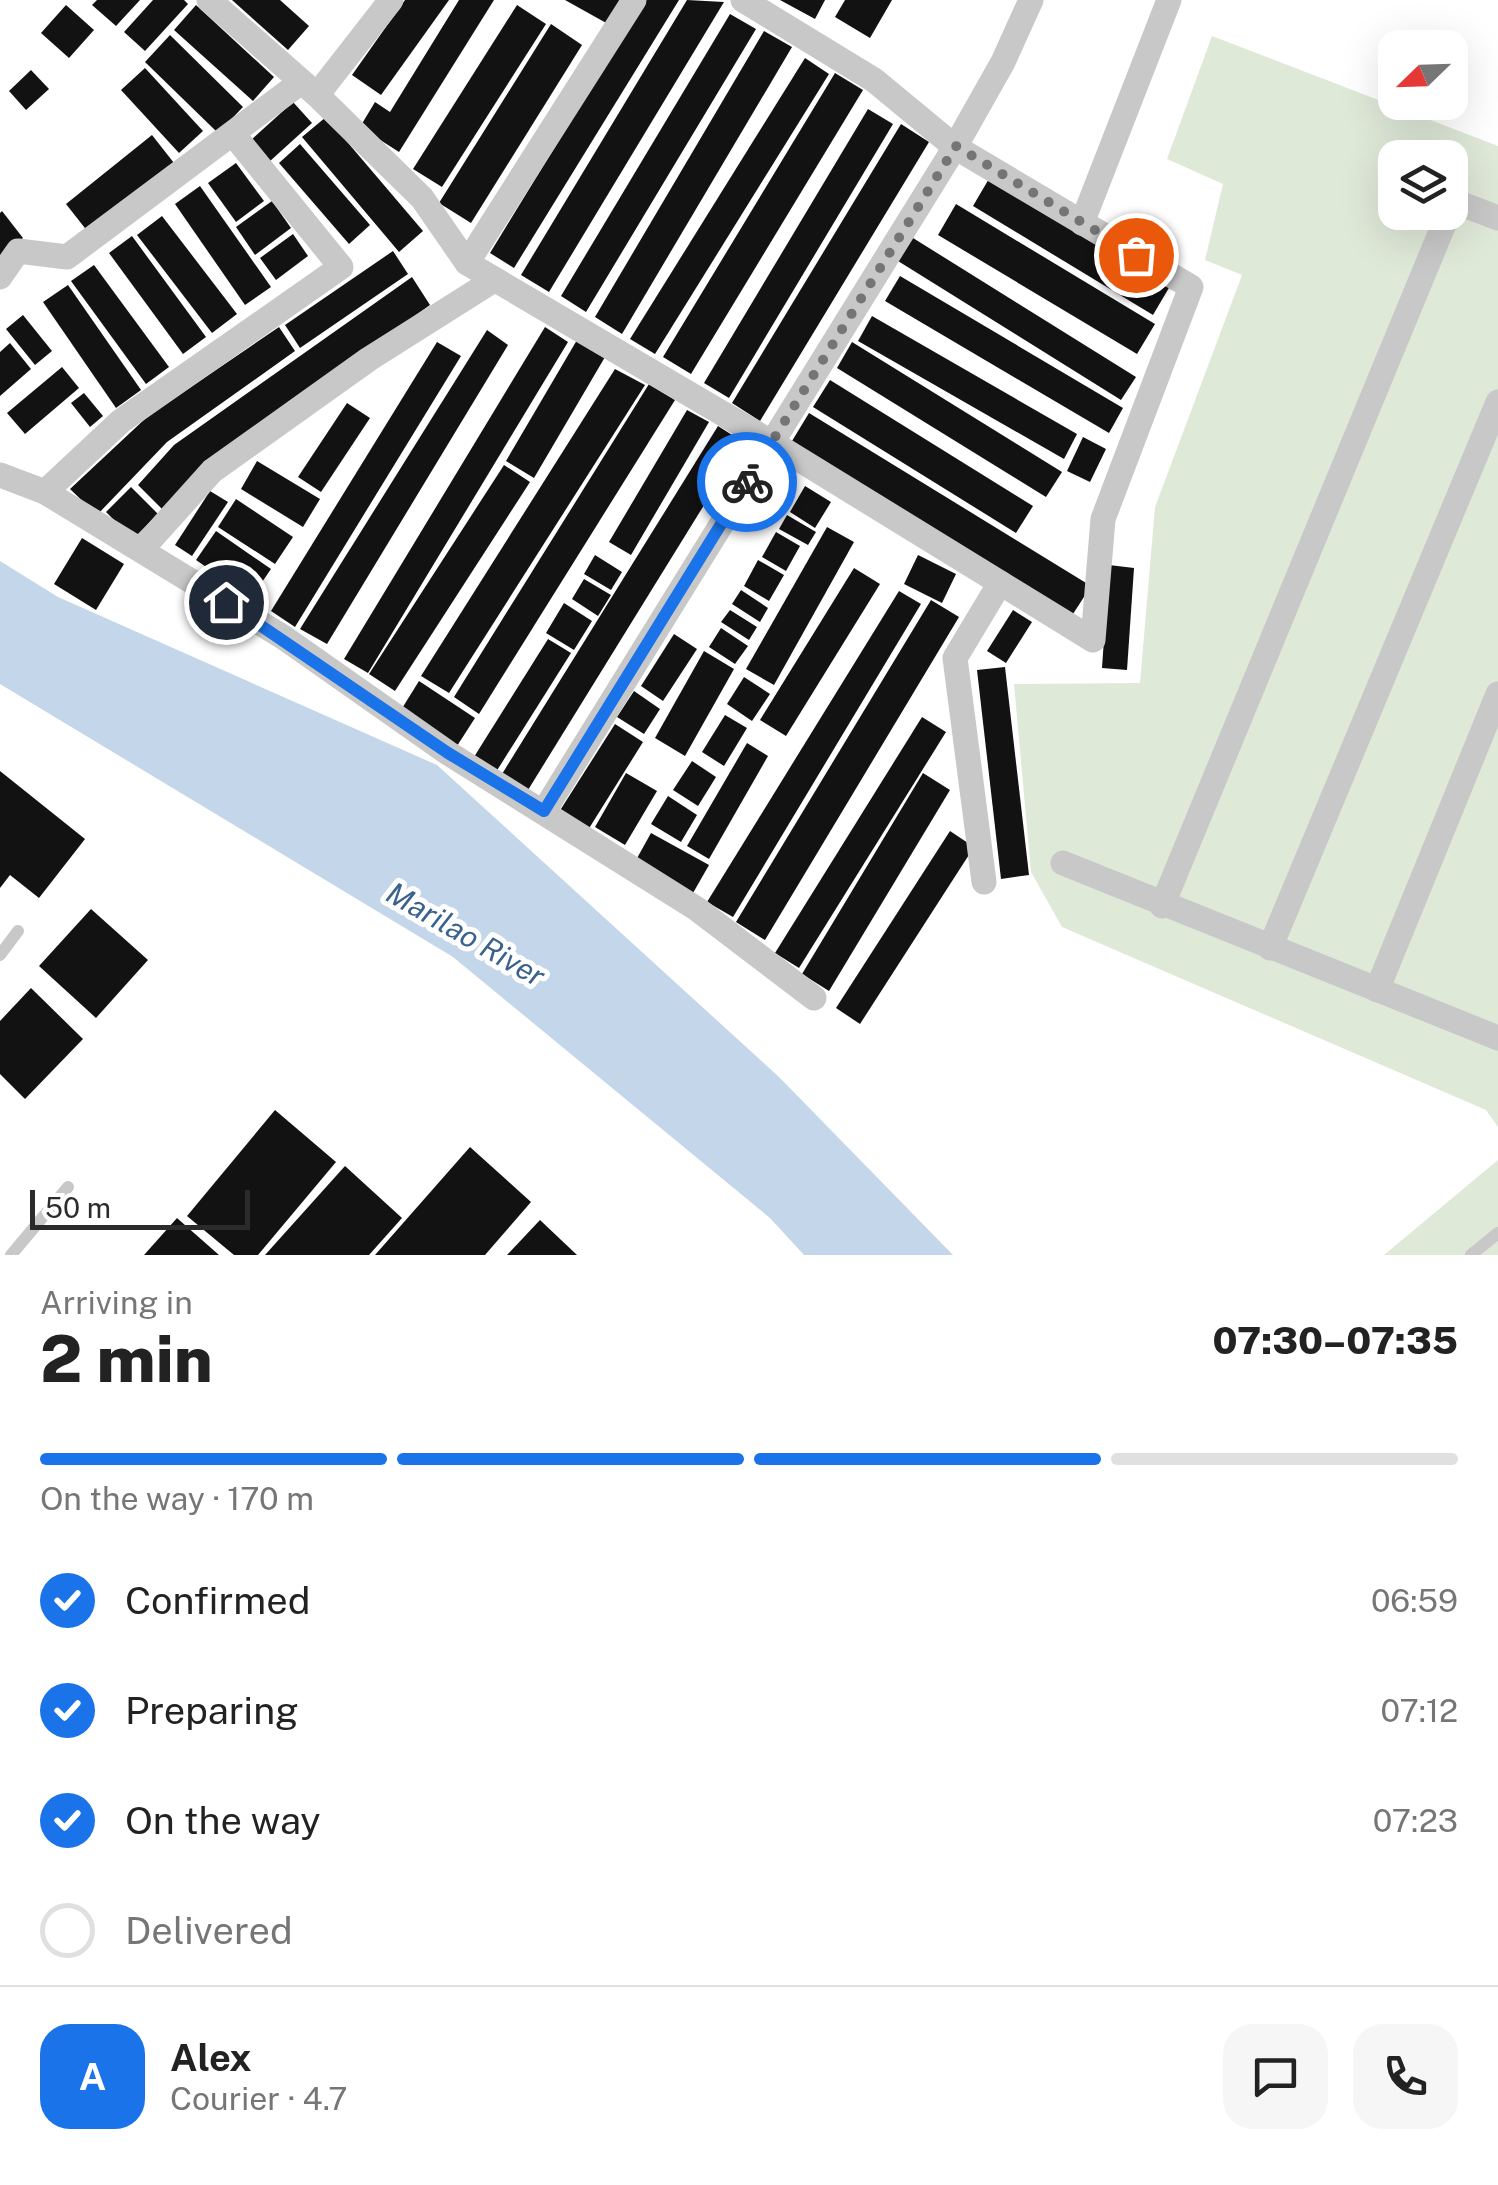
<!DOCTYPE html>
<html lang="en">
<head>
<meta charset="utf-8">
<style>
  :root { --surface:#fff; --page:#f6f6f6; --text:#222; --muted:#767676; --line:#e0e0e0; --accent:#1a73e8 }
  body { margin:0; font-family:"Public Sans",sans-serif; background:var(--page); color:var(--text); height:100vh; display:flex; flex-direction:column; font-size:38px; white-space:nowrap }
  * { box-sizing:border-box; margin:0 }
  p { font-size:32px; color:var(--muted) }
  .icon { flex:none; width:55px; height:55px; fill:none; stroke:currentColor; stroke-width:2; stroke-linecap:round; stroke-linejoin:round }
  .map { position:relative; height:1255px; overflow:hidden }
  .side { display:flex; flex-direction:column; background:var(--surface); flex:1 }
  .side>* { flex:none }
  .needle { width:65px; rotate:247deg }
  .controls { position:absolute; left:1378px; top:30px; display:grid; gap:20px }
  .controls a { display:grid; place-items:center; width:90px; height:90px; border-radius:20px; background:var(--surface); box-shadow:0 10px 40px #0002; font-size:50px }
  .scale { position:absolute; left:30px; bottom:25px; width:220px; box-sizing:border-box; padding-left:10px; border:5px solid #2b2b2b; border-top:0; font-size:28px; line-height:35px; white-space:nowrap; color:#2b2b2b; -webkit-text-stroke:8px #fff; paint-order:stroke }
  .pin { position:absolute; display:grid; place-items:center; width:85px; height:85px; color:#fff; margin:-42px; border:5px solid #fff; border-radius:50%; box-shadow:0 2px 10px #0007 }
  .courier { position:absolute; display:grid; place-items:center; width:100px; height:100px; margin:-50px; border:8px solid #1a73e8; border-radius:50%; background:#fff; color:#222; box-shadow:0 2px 12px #0007 }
  .overview em { font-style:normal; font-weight:800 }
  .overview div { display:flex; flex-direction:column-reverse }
  .overview { display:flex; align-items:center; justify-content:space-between; height:170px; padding:0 40px }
  h1 { font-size:65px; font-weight:800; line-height:75px }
  .bar { display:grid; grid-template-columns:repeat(4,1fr); gap:15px 10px; align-content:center; height:120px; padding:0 40px }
  .bar i { height:12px; border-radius:8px; background:var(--line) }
  .bar .current { background:var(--accent) }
  .bar p { grid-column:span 4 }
  .line { display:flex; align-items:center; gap:25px; padding:0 40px; border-top:2px solid var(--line) }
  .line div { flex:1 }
  .round { display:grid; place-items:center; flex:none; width:105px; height:105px; border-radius:30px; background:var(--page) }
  ol { padding:0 40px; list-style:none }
  li { display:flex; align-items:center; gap:30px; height:110px }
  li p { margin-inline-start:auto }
  li .icon { padding:10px; border-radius:50%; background:var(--accent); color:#fff; stroke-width:4 }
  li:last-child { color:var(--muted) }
  li i { width:55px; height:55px; border:5px solid var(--line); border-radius:50% }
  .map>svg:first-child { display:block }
  .green { fill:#dfe9d8; fill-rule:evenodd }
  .water { fill:#c4d6ea }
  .building { fill:#121212 }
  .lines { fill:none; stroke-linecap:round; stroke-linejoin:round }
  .lane { stroke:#c8c8c8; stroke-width:12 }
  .street { stroke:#c8c8c8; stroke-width:25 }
  .done { stroke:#757575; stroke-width:10; stroke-dasharray:0 18 }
  .route { stroke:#1a73e8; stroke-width:12 }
  .labels { text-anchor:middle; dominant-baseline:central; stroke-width:10; stroke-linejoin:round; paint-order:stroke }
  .water-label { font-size:30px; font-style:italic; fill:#3b628c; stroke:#fff }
</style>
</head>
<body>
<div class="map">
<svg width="1498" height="1255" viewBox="0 0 1498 1255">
  <rect width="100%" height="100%" fill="#fff"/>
  <g class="green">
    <path d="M1212 36 1498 146V1127L1486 1110 1062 927 1031 872 1014 684 1140 683 1155 507 1242 275 1205 260 1223 184 1167 159ZM1395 158H1450V212H1395Z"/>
    <polygon points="1498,1160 1498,1255 1384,1255"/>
  </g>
  <polygon class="water" points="0,561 58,597 437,765 779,1077 953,1255 804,1255 770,1218 453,957 0,684"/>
  <g class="building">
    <polygon points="97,0 140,0 116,26 92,5"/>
    <polygon points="153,0 184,0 188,4 145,51 124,32"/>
    <polygon points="232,0 280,0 309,26 288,50"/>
    <polygon points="405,0 449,0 381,95 352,75"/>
    <polygon points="459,0 494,0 399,152 360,127 375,102 390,112"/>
    <polygon points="565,0 621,0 608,24"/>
    <polygon points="645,0 679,0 514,268 490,253"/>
    <polygon points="687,0 724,2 549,292 521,275"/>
    <polygon points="780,0 825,0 815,19"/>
    <polygon points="845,0 892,0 870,38 835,17"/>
    <polygon points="66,5 94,30 69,58 41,33"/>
    <polygon points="196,5 274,77 253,101 174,30"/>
    <polygon points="517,5 546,24 442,187 413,169"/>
    <polygon points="730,14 756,29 586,312 561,296"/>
    <polygon points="551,24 582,45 471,223 439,203"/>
    <polygon points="764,31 792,47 622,334 595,317"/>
    <polygon points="170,35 243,107 218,133 145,62"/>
    <polygon points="805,58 829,74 655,354 630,339"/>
    <polygon points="145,68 203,131 179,153 121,90"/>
    <polygon points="31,70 49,89 26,110 9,91"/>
    <polygon points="835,73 863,90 691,374 663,357"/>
    <polygon points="293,102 312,123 269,162 250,141"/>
    <polygon points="868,109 893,124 729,398 704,383"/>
    <polygon points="326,117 423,231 399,252 302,137"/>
    <polygon points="901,124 929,142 760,421 732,403"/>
    <polygon points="152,135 174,163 88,232 66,204"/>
    <polygon points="300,144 370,225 349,244 279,163"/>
    <polygon points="236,163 264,201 236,222 208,183"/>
    <polygon points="990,177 1170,286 1153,315 973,206"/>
    <polygon points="200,186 271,287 245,305 175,204"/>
    <polygon points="272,201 291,228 255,255 236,227"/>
    <polygon points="956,204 1155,324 1137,354 938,235"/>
    <polygon points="2,211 23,238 0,257 0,213"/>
    <polygon points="162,216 237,314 212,333 137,235"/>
    <polygon points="293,234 308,256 276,280 260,258"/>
    <polygon points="132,236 206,337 183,354 109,253"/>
    <polygon points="913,238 1136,377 1121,400 898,261"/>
    <polygon points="393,251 408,274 300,348 285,325"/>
    <polygon points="94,265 169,367 146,384 71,281"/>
    <polygon points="900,276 1123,408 1109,433 885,301"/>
    <polygon points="412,277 430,305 196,472 162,509 138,485 174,445"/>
    <polygon points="68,285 141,390 116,408 43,302"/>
    <polygon points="23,315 52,351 35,365 6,329"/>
    <polygon points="872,316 1077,434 1064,459 858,341"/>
    <polygon points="279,327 295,351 167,442 97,515 70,489 147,417"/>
    <polygon points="545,327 568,342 368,673 344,659"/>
    <polygon points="487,330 508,345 327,644 300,629"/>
    <polygon points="577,340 605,357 534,478 506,461"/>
    <polygon points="437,342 461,356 295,627 271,611"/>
    <polygon points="852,342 1062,472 1046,497 837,368"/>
    <polygon points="10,343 31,369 0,396 0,352"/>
    <polygon points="62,367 79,388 25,434 7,413"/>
    <polygon points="615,369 645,385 449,693 421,676"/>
    <polygon points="830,380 1033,506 1016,533 813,407"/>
    <polygon points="649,384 675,400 479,714 454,697"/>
    <polygon points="84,393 103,416 90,427 71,403"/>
    <polygon points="347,403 370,418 321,492 298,477"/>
    <polygon points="687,410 709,422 631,555 609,542"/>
    <polygon points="809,413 1091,586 1073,614 792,441"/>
    <polygon points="718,426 743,442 528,790 502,774"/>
    <polygon points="1083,437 1106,449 1090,482 1067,471"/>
    <polygon points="257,461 320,499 303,527 241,489"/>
    <polygon points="504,465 530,482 395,691 369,674"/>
    <polygon points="805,486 831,502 815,528 790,512"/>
    <polygon points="131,487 158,514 133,539 106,512"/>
    <polygon points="210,491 228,502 192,556 175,545"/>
    <polygon points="236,499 293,537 275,564 218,527"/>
    <polygon points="787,515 816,532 808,545 779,529"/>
    <polygon points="827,527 854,542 774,685 746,669"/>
    <polygon points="216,531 271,569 251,598 196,560"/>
    <polygon points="776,532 800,546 786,571 762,557"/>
    <polygon points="82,538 124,564 96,610 54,584"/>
    <polygon points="595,555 622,572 611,590 584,574"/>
    <polygon points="918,555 956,574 942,603 904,584"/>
    <polygon points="758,560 784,575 769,601 744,586"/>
    <polygon points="1109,565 1134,568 1127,670 1102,668"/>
    <polygon points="854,568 880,584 786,736 760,720"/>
    <polygon points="584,579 611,595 598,616 572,599"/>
    <polygon points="741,590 768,608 760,622 732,604"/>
    <polygon points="899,591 921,604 733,917 707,902"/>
    <polygon points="931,600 959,617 765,940 736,922"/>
    <polygon points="564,603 592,621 574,650 546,633"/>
    <polygon points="730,610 757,627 749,640 721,622"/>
    <polygon points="1013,610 1032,622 1006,663 987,651"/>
    <polygon points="721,628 748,646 735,664 709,647"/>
    <polygon points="674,634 697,649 663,701 641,686"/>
    <polygon points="548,639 571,653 496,772 474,757"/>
    <polygon points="704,651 734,669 685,756 655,738"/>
    <polygon points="1005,667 1029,875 1001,879 977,670"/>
    <polygon points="744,677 770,694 752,721 727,704"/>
    <polygon points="419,681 475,718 457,746 401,710"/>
    <polygon points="634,691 660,709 644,734 617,717"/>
    <polygon points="725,715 747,728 724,766 702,752"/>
    <polygon points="922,717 946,732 799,968 775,953"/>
    <polygon points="615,724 643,742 588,830 559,812"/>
    <polygon points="747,743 768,756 709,859 687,846"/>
    <polygon points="692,761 716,777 698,806 673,790"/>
    <polygon points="0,771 85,839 39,898 10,875 0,888"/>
    <polygon points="626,773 657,791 625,845 595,827"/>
    <polygon points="923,773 950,790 829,991 802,974"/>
    <polygon points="668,796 697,815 681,842 651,824"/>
    <polygon points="950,831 974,847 860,1024 836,1008"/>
    <polygon points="651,833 709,865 693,893 636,860"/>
    <polygon points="91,909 148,960 96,1018 39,966"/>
    <polygon points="31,988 83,1039 25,1099 0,1074 0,1021"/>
    <polygon points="275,1110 336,1162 258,1255 234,1255 187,1216"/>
    <polygon points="470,1147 531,1202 485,1255 375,1255"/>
    <polygon points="345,1166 402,1218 369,1255 265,1255"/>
    <polygon points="177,1218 219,1255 144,1255"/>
    <polygon points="540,1220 577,1255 507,1255"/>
  </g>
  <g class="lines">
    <g class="lane">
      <polyline points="0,955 18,931"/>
      <polyline points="11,1255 68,1187"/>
      <polyline points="1471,1255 1498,1233"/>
    </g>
    <g class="street">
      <polyline points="209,0 317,95 422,198 467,263 771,442 1093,640 1103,519 1191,287 955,147 874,80 743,0"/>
      <polyline points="317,95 391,0"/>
      <polyline points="1082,223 1169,0"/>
      <polyline points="467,263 634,0"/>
      <polyline points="0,277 18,251 67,257 301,82"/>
      <polyline points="0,475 45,492 283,637 448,753 697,909 814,998"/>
      <polyline points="45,492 121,421 341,267 233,134"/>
      <polyline points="142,549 212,471 369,359 494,280"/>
      <polyline points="544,811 955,147 1003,62 1031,0"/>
      <polyline points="1063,863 1498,1038"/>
      <polyline points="984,882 955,658 1000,583"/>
      <polyline points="1162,906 1444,224 1453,210 1464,205 1498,218"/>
      <polyline points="1270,948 1498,402"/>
      <polyline points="1377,990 1498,694"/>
    </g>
  </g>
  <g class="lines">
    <polyline class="done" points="747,482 956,146 1136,255"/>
    <polyline class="route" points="226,602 448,753 544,811 747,482"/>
  </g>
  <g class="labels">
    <g class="water-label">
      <text transform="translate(466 934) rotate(30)">Marilao River</text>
    </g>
  </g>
</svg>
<div class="controls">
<a><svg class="needle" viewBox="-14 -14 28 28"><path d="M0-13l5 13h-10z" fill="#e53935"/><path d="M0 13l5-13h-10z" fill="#767676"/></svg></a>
<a><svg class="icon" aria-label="layers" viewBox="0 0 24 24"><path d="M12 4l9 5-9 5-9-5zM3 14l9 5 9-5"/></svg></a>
</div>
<div class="scale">50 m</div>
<div class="pin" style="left:1136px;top:255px;background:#ea580c"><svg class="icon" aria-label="bag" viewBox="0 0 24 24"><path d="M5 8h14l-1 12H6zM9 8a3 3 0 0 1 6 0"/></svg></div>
<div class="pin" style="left:226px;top:602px;background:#1f2937"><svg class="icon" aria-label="home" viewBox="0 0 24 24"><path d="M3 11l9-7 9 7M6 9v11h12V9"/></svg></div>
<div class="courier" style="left:747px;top:482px"><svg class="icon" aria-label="bike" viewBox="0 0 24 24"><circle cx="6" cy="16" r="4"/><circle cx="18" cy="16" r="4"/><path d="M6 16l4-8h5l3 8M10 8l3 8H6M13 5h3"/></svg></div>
</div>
<section class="side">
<div class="overview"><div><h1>2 min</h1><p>Arriving in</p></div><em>07:30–07:35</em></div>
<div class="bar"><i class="current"></i><i class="current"></i><i class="current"></i><i></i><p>On the way · 170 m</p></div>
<ol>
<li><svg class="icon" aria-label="check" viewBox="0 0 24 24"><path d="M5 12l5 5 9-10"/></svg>Confirmed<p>06:59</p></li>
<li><svg class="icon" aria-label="check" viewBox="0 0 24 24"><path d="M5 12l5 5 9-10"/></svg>Preparing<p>07:12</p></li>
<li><svg class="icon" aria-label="check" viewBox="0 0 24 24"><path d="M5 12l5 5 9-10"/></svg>On the way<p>07:23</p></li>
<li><i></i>Delivered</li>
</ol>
<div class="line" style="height:180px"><b class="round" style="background:var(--accent);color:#fff">A</b><div><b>Alex</b><p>Courier · 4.7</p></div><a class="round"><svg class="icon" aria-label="chat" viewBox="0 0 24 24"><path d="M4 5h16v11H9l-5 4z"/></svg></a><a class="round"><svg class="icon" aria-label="phone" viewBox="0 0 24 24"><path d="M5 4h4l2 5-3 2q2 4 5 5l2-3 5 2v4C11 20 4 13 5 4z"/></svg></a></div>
</section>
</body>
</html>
